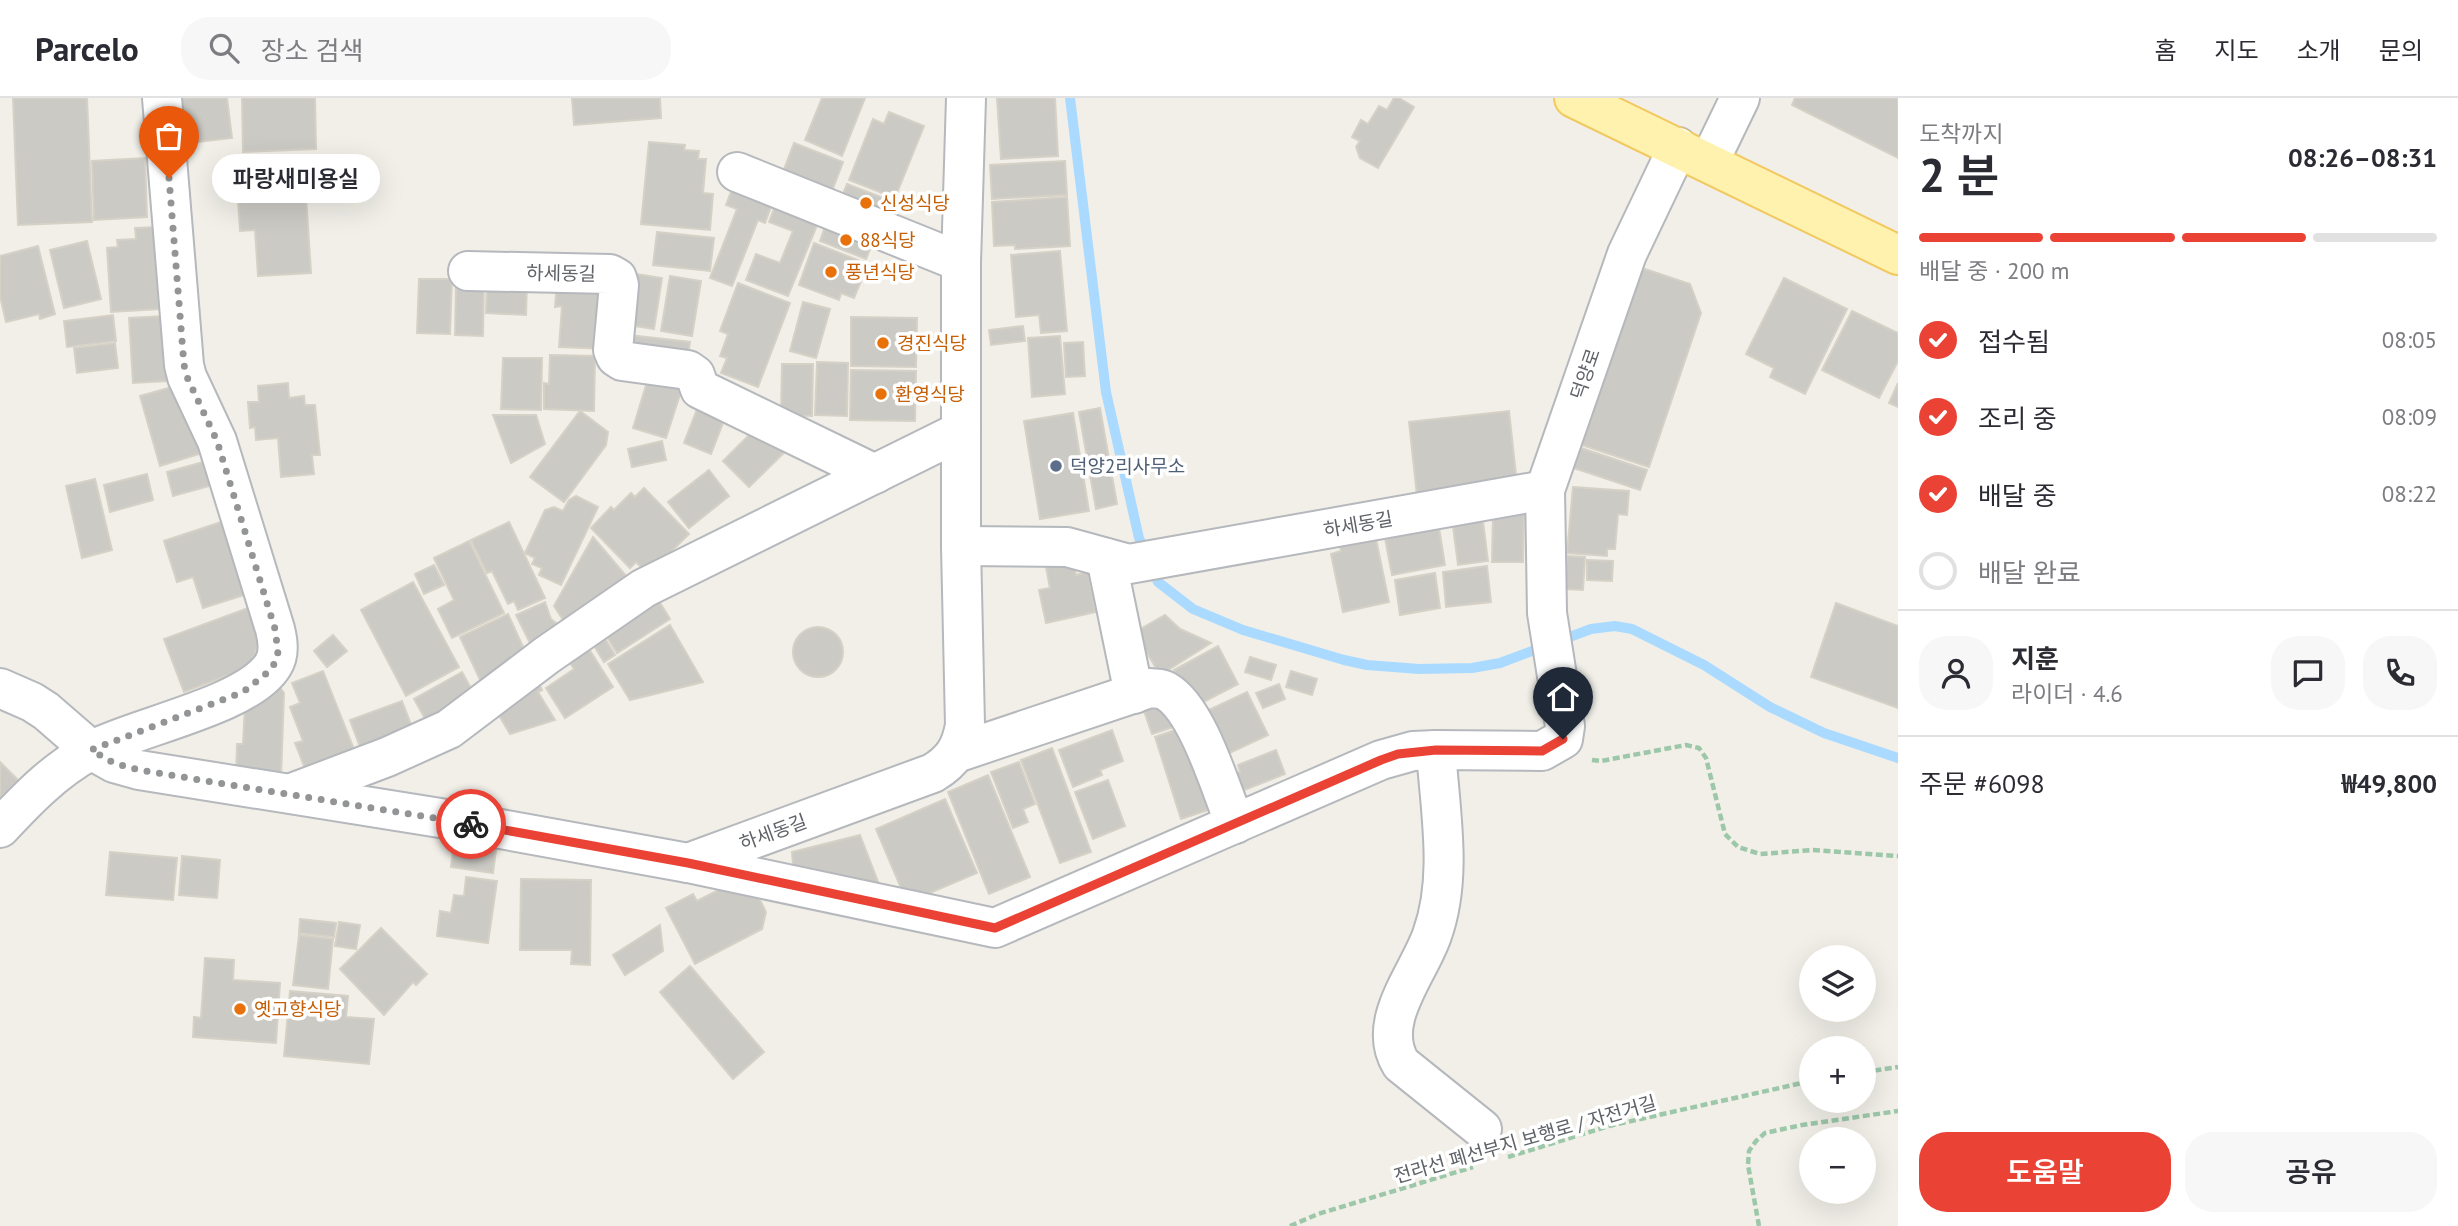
<!DOCTYPE html>
<html lang="ko">
<head>
<meta charset="utf-8">
<style>
  :root { --surface:#fff; --page:#f7f7f7; --text:#2b2b33; --muted:#7c7c81; --line:#e1e1e2; --accent:#ea4335 }
  body { margin:0; font-family:"PT Sans","Noto Sans KR",sans-serif; background:var(--page); color:var(--text); height:100vh; display:flex; flex-direction:column; font-size:26px; white-space:nowrap }
  * { box-sizing:border-box; margin:0 }
  p { font-size:23px; color:var(--muted) }
  .icon { flex:none; width:38px; height:38px; fill:none; stroke:currentColor; stroke-width:2; stroke-linecap:round; stroke-linejoin:round }
  .map { position:relative; flex:1; overflow:hidden }
  .side { display:flex; flex-direction:column; background:var(--surface); width:560px }
  .side>* { flex:none }
  .buttons { position:absolute; left:1799px; top:847px; display:grid; gap:14px }
  .buttons a { display:grid; place-items:center; width:77px; height:77px; border-radius:50%; background:var(--surface); box-shadow:0 7px 28px #0002; font-size:35px }
  .pin { position:absolute; display:grid; place-items:center; width:60px; height:60px; color:#fff; margin:-72px -30px; border-radius:50% 50% 50% 0; rotate:-45deg; box-shadow:0 0 7px #0007 }
  .pin .icon { rotate:45deg }
  .courier { position:absolute; display:grid; place-items:center; width:70px; height:70px; margin:-35px; border:5px solid #ea4335; border-radius:50%; background:#fff; color:#222; box-shadow:0 2px 9px #0007 }
  .bubble { position:absolute; height:49px; border-radius:24px; background:var(--surface); box-shadow:0 7px 28px #0002; font-size:23px; font-weight:600; line-height:49px; text-align:center }
  .overview em { font-style:normal; font-weight:600 }
  .overview div { display:flex; flex-direction:column-reverse }
  .overview { display:flex; align-items:center; justify-content:space-between; height:119px; padding:0 21px }
  h1 { font-size:46px; font-weight:600; line-height:52px }
  .bar { display:grid; grid-template-columns:repeat(4,1fr); gap:10px 7px; align-content:center; height:84px; padding:0 21px }
  .bar i { height:9px; border-radius:5px; background:var(--line) }
  .bar .selected { background:var(--accent) }
  .bar p { grid-column:span 4 }
  .line { display:flex; align-items:center; gap:18px; padding:0 21px; border-top:2px solid var(--line) }
  .line div { flex:1 }
  .round { display:grid; place-items:center; flex:none; width:74px; height:74px; border-radius:28px; background:var(--page) }
  ol { padding:0 21px; list-style:none }
  li { display:flex; align-items:center; gap:21px; height:77px }
  li p { margin-inline-start:auto }
  li .icon { padding:7px; border-radius:50%; background:var(--accent); color:#fff; stroke-width:4 }
  li:last-child { color:var(--muted) }
  li i { width:38px; height:38px; border:4px solid var(--line); border-radius:50% }
  .action { display:flex; gap:14px; margin-top:auto; padding:14px 21px }
  .action a { flex:1; height:80px; border-radius:28px; background:var(--accent); color:#fff; font-size:28px; font-weight:600; line-height:80px; text-align:center }
  .action a+a { background:var(--page); color:var(--text) }
  header { display:flex; align-items:center; gap:42px; box-sizing:border-box; height:98px; padding:0 35px; background:var(--surface); border-bottom:2px solid var(--line) }
  header strong { font-size:33px }
  nav { display:flex; gap:38px; margin-inline-start:auto; font-size:24px }
  .search { width:490px; height:63px; background:var(--page); display:flex; align-items:center; gap:18px; box-sizing:border-box; padding:0 24px; border-radius:28px; color:var(--muted); font-size:26px }
  main { display:flex; flex:1; min-height:0 }
  .map>svg:first-child { display:block }
  .lines { fill:none; stroke-linecap:round; stroke-linejoin:round }
  .stream { stroke:#aadaff; stroke-width:10 }
  .building { fill:#cccac5; stroke:#d6d1c6; stroke-width:2 }
  .minor-casing { stroke:#b5b8bc; stroke-width:42 }
  .major-casing { stroke:#f2c960; stroke-width:42 }
  .path { stroke:#9cc7a9; stroke-width:4.5; stroke-dasharray:7 3.5; stroke-linecap:butt }
  .minor { stroke:#fff; stroke-width:38 }
  .major { stroke:#fff2af; stroke-width:38 }
  .done { stroke:#929495; stroke-width:7; stroke-dasharray:0 12.6 }
  .route { stroke:#ea4335; stroke-width:9 }
  .food-dot { fill:#e8710a; stroke:#fff; stroke-width:2.5 }
  .service-dot { fill:#5c6f8a; stroke:#fff; stroke-width:2.5 }
  .labels { text-anchor:middle; dominant-baseline:central; stroke-width:7; stroke-linejoin:round; paint-order:stroke }
  .food-label { font-size:19px; fill:#c56008; stroke:#fff; text-anchor:start }
  .street-label { font-size:19px; fill:#5f6368; stroke:#fff }
  .service-label { font-size:19px; fill:#4e5e75; stroke:#fff; text-anchor:start }
</style>
</head>
<body>
<header>
<strong>Parcelo</strong>
<div class="search"><svg class="icon" aria-label="search" viewBox="0 0 24 24"><circle cx="10" cy="10" r="6"/><path d="M15 15l6 6"/></svg>장소 검색</div>
<nav><a>홈</a><a>지도</a><a>소개</a><a>문의</a></nav>
</header>
<main>
<div class="map">
<svg width="1898" height="1128" viewBox="0 0 1898 1128">
  <rect width="100%" height="100%" fill="#f1efe8"/>
  <g class="lines">
    <g class="stream">
      <polyline points="1070,0 1106,294 1139,440 1146,455"/>
      <polyline points="1152,470 1158,484 1193,511 1243,532 1344,562 1367,567 1419,571 1472,570 1500,565 1591,531 1615,528 1632,531 1704,567 1770,609 1824,635 1898,660"/>
    </g>
  </g>
  <g class="building">
    <polygon points="13,0 87,0 92,124 18,127"/>
    <polygon points="177,0 227,0 232,40 182,46"/>
    <polygon points="242,0 315,0 316,51 243,54"/>
    <polygon points="572,0 660,0 661,20 574,27"/>
    <polygon points="822,0 865,0 842,58 805,42"/>
    <polygon points="997,0 1055,0 1058,58 1001,61"/>
    <polygon points="1394,0 1399,0 1414,9 1378,70 1360,60 1356,49 1360,43 1352,39 1361,22 1368,26 1379,8 1387,12"/>
    <polygon points="1795,0 1898,0 1898,60 1792,7"/>
    <polygon points="889,14 924,28 895,100 849,82 873,21 884,26"/>
    <polygon points="649,44 685,47 684,52 699,53 698,61 706,61 703,95 713,96 710,132 641,126"/>
    <polygon points="794,45 843,64 829,101 780,82"/>
    <polygon points="145,60 147,119 94,122 92,63"/>
    <polygon points="1065,63 1067,97 992,101 990,67"/>
    <polygon points="304,66 311,175 258,178 255,132 240,133 236,71"/>
    <polygon points="734,86 774,101 765,125 758,122 732,188 710,180 737,111 726,107"/>
    <polygon points="847,86 894,104 885,124 839,106"/>
    <polygon points="1067,99 1070,148 1015,151 1015,147 994,148 992,104"/>
    <polygon points="777,103 820,120 788,198 746,182 756,156 780,165 793,133 769,124"/>
    <polygon points="827,123 874,141 866,161 820,143"/>
    <polygon points="158,129 160,156 155,156 159,211 111,214 107,150 118,149 117,142 136,141 135,130"/>
    <polygon points="657,134 714,140 710,173 653,167"/>
    <polygon points="87,143 101,201 64,210 50,152"/>
    <polygon points="814,145 868,166 854,200 841,195 839,202 799,187"/>
    <polygon points="38,148 55,216 40,221 39,216 6,224 0,198 0,158"/>
    <polygon points="1060,153 1067,233 1041,235 1039,217 1016,219 1011,157"/>
    <polygon points="1642,170 1690,186 1701,215 1649,369 1582,347"/>
    <polygon points="630,175 662,180 654,231 622,226"/>
    <polygon points="670,178 701,183 692,238 661,233"/>
    <polygon points="1784,180 1847,211 1805,296 1770,279 1774,270 1746,256"/>
    <polygon points="419,181 452,181 450,236 417,235"/>
    <polygon points="456,181 484,182 483,238 455,237"/>
    <polygon points="557,183 609,185 606,251 559,249 562,208 555,209"/>
    <polygon points="487,184 527,185 526,217 486,215"/>
    <polygon points="738,185 790,205 758,289 721,275 727,260 720,258 728,236 720,233"/>
    <polygon points="803,204 830,211 816,260 790,253"/>
    <polygon points="1852,213 1898,235 1898,263 1879,300 1822,272"/>
    <polygon points="113,217 116,243 67,249 64,223"/>
    <polygon points="164,218 168,283 133,285 129,220"/>
    <polygon points="851,219 917,220 916,269 851,268"/>
    <polygon points="1023,228 1025,243 991,247 989,232"/>
    <polygon points="629,237 690,244 687,266 626,259"/>
    <polygon points="1060,238 1065,296 1032,299 1028,240"/>
    <polygon points="1083,244 1085,278 1066,279 1064,245"/>
    <polygon points="115,245 118,270 77,275 74,250"/>
    <polygon points="550,257 595,258 594,313 544,311 544,285 549,286"/>
    <polygon points="503,260 542,260 541,312 501,311"/>
    <polygon points="817,264 848,265 847,318 815,317"/>
    <polygon points="782,266 813,266 812,318 781,317"/>
    <polygon points="651,271 685,281 666,340 633,330"/>
    <polygon points="851,272 916,273 915,323 850,322"/>
    <polygon points="288,285 289,300 304,298 305,307 315,307 320,357 312,357 314,376 281,379 278,340 256,342 255,329 250,330 248,304 259,304 258,288"/>
    <polygon points="1898,285 1898,309 1889,305"/>
    <polygon points="183,286 202,355 160,368 140,298"/>
    <polygon points="701,301 728,312 711,356 684,345"/>
    <polygon points="1100,310 1117,406 1096,411 1079,314"/>
    <polygon points="580,313 608,334 606,347 564,404 530,379"/>
    <polygon points="1509,313 1517,386 1417,398 1409,324"/>
    <polygon points="1073,315 1089,413 1040,421 1024,323"/>
    <polygon points="493,317 536,317 545,346 511,365"/>
    <polygon points="758,328 791,348 749,389 723,363"/>
    <polygon points="662,343 666,362 632,369 628,351"/>
    <polygon points="1581,350 1647,372 1640,392 1574,370"/>
    <polygon points="214,361 220,385 173,398 167,374"/>
    <polygon points="709,372 729,398 689,430 668,404"/>
    <polygon points="147,376 153,402 110,414 104,387"/>
    <polygon points="95,381 112,452 82,460 66,388"/>
    <polygon points="1573,389 1629,393 1627,417 1618,416 1615,451 1607,451 1607,458 1567,455"/>
    <polygon points="644,390 689,436 648,476 636,464 630,470 591,430 611,409 614,412 631,395 635,399"/>
    <polygon points="576,398 598,409 561,487 539,477 542,470 532,466 535,460 525,455 545,412 554,409 563,413 569,402"/>
    <polygon points="1493,414 1524,414 1523,464 1492,464"/>
    <polygon points="1482,416 1488,463 1458,467 1452,421"/>
    <polygon points="224,423 247,496 203,510 193,479 177,484 164,443"/>
    <polygon points="509,424 545,500 518,512 514,503 508,506 492,473 487,475 471,442"/>
    <polygon points="1438,424 1445,467 1392,477 1384,435"/>
    <polygon points="1375,436 1389,504 1343,514 1331,456 1341,453 1339,443"/>
    <polygon points="593,439 633,486 569,531 554,508"/>
    <polygon points="469,443 504,515 452,540 438,511 454,502 434,460"/>
    <polygon points="1567,458 1585,459 1583,492 1565,491"/>
    <polygon points="1587,462 1613,463 1612,483 1587,482"/>
    <polygon points="1073,463 1076,477 1088,474 1096,514 1046,525 1039,492 1050,490 1046,469"/>
    <polygon points="434,467 444,487 424,496 415,476"/>
    <polygon points="1487,468 1491,504 1446,509 1443,474"/>
    <polygon points="1435,475 1440,510 1400,517 1395,482"/>
    <polygon points="413,484 459,569 406,598 361,512"/>
    <polygon points="654,495 670,521 617,555 601,529"/>
    <polygon points="545,504 551,521 566,533 534,553 516,517"/>
    <polygon points="1836,505 1898,528 1898,610 1811,579"/>
    <polygon points="248,510 260,541 250,569 184,594 164,541"/>
    <polygon points="508,516 529,562 481,584 460,539"/>
    <polygon points="1165,517 1180,531 1211,545 1160,577 1135,534"/>
    <polygon points="670,527 703,584 630,602 608,566"/>
    <circle cx="818" cy="554" r="25"/>
    <polygon points="599,531 615,557 604,564 588,538"/>
    <polygon points="333,537 347,553 327,569 314,553"/>
    <polygon points="1218,548 1238,586 1194,609 1174,572"/>
    <polygon points="589,551 613,589 565,620 546,590 574,571 569,563"/>
    <polygon points="1250,559 1276,567 1271,582 1245,574"/>
    <polygon points="323,573 357,659 308,678 295,645 303,643 290,609 300,605 292,585"/>
    <polygon points="1291,573 1317,581 1312,597 1286,589"/>
    <polygon points="462,574 477,601 429,628 414,601"/>
    <polygon points="277,585 284,595 281,679 236,678 237,646 243,646 245,606"/>
    <polygon points="539,586 542,592 538,594 555,622 510,636 496,612"/>
    <polygon points="1279,586 1285,601 1263,610 1256,595"/>
    <polygon points="1247,594 1268,637 1219,660 1198,617"/>
    <polygon points="1167,601 1186,625 1152,636 1143,610"/>
    <polygon points="402,603 415,637 363,657 350,622"/>
    <polygon points="1187,628 1214,710 1181,721 1155,639"/>
    <polygon points="1112,632 1123,663 1100,672 1102,677 1073,689 1059,652"/>
    <polygon points="1052,650 1091,754 1060,765 1021,662"/>
    <polygon points="1276,652 1285,676 1234,696 1228,679 1240,674 1238,667"/>
    <polygon points="0,664 18,682 0,700"/>
    <polygon points="1019,664 1035,706 1023,711 1028,724 1013,730 991,674"/>
    <polygon points="988,677 1030,779 989,796 948,694"/>
    <polygon points="1108,682 1125,728 1093,741 1075,694"/>
    <polygon points="945,701 977,775 918,800 903,795 876,731"/>
    <polygon points="860,737 882,794 794,779 792,754"/>
    <polygon points="455,738 497,744 493,775 451,769"/>
    <polygon points="110,754 177,760 173,802 106,797"/>
    <polygon points="182,758 220,762 217,800 179,797"/>
    <polygon points="466,779 497,783 488,845 437,838 440,813 451,815 454,797 464,798"/>
    <polygon points="521,781 591,782 590,867 571,866 572,852 520,852"/>
    <polygon points="732,785 738,795 746,791 756,794 766,814 762,831 695,866 666,810 693,796 697,803"/>
    <polygon points="300,821 336,825 334,839 299,835"/>
    <polygon points="339,824 360,827 356,851 335,848"/>
    <polygon points="660,827 663,853 625,877 613,857"/>
    <polygon points="381,830 427,876 416,887 413,884 384,917 340,871"/>
    <polygon points="299,837 333,841 328,891 293,887"/>
    <polygon points="205,860 234,862 233,882 280,885 276,945 193,939 194,919 201,920"/>
    <polygon points="690,868 764,954 733,981 660,894"/>
    <polygon points="290,893 348,898 346,919 374,921 369,966 284,958"/>
  </g>
  <g class="lines">
    <defs>
      <g id="minor">
        <polyline points="1709,64 1740,0"/>
        <polyline points="737,74 961,164"/>
        <polyline points="468,173 610,176 617,180 619,187 613,252 616,259 622,263 688,272 695,277 700,291 875,376"/>
        <polyline points="961,448 1067,449 1129,466 1545,392"/>
        <polyline points="1106,460 1134,596"/>
        <path d="M0 590 32 604 46 613 91 652 114 665 139 672 440 720 688 765 933 675C953 663 961 650 965 627L961 448V164L966 0"/>
        <path d="M1436 652C1440 713 1453 779 1432 837 1418 877 1375 924 1401 966L1482 1031"/>
        <path d="M956 655 1150 590C1156 591 1161 590 1166 593 1198 611 1221 692 1235 726"/>
        <polyline points="292,695 387,659 449,631 547,557 644,490 961,333"/>
        <path d="M0 730C27 701 54 673 90 653 134 629 248 608 273 567 280 556 278 543 275 531L217 343 187 279 184 267 162 0"/>
        <polyline points="688,765 995,830 1381,662 1413,653 1436,652 1542,653 1563,641 1565,628 1547,515 1545,392 1627,156 1678,49"/>
      </g>
      <polyline id="major" points="1574,0 1898,157"/>
    </defs>
    <use href="#minor" class="minor-casing"/>
    <use href="#major" class="major-casing"/>
    <g class="path">
      <polyline points="1592,662 1601,663 1686,647 1699,650 1706,660 1725,736 1738,749 1760,756 1813,752 1898,758"/>
      <polyline points="1864,974 1898,969"/>
      <polyline points="1508,1059 1609,1028 1811,983"/>
      <polyline points="1290,1128 1318,1116 1473,1069"/>
      <polyline points="1759,1128 1748,1067 1749,1053 1756,1043 1765,1035 1802,1027 1898,1013"/>
    </g>
    <use href="#minor" class="minor"/>
    <use href="#major" class="major"/>
  </g>
  <g class="lines">
    <polyline class="done" points="169,80 184,267 187,279 217,343 275,531 278,554 275,565 267,575 243,594 91,652 114,665 139,672 471,726"/>
    <polyline class="route" points="471,726 688,765 995,830 1381,662 1398,656 1436,652 1542,653 1563,641"/>
  </g>
  <g class="food-dot">
    <circle cx="866" cy="105" r="7"/>
    <circle cx="846" cy="142" r="7"/>
    <circle cx="831" cy="174" r="7"/>
    <circle cx="883" cy="245" r="7"/>
    <circle cx="881" cy="296" r="7"/>
    <circle cx="240" cy="911" r="7"/>
  </g>
  <circle class="service-dot" cx="1056" cy="368" r="7"/>
  <g class="labels">
    <g class="food-label">
      <text x="880" y="105">신성식당</text>
      <text x="860" y="142">88식당</text>
      <text x="845" y="174">풍년식당</text>
      <text x="897" y="245">경진식당</text>
      <text x="895" y="296">환영식당</text>
      <text x="254" y="911">옛고향식당</text>
    </g>
    <g class="street-label">
      <text transform="translate(561 175) rotate(1)">하세동길</text>
      <text transform="translate(1585 276) rotate(-71)">덕양로</text>
      <text transform="translate(1358 426) rotate(-10)">하세동길</text>
      <text transform="translate(773 734) rotate(-20)">하세동길</text>
      <text transform="translate(1525 1041) rotate(-16)">전라선 폐선부지 보행로 / 자전거길</text>
    </g>
    <g class="service-label">
      <text x="1070" y="368">덕양2리사무소</text>
    </g>
  </g>
</svg>
<div class="buttons">
<a><svg class="icon" aria-label="layers" viewBox="0 0 24 24"><path d="M12 4l9 5-9 5-9-5zM3 14l9 5 9-5"/></svg></a>
<a>+</a>
<a>−</a>
</div>
<div class="pin" style="left:169px;top:80px;background:#ea580c"><svg class="icon" aria-label="bag" viewBox="0 0 24 24"><path d="M5 8h14l-1 12H6zM9 8a3 3 0 0 1 6 0"/></svg></div>
<div class="pin" style="left:1563px;top:641px;background:#1f2937"><svg class="icon" aria-label="home" viewBox="0 0 24 24"><path d="M3 11l9-7 9 7M6 9v11h12V9"/></svg></div>
<div class="courier" style="left:471px;top:726px"><svg class="icon" aria-label="bike" viewBox="0 0 24 24"><circle cx="6" cy="16" r="4"/><circle cx="18" cy="16" r="4"/><path d="M6 16l4-8h5l3 8M10 8l3 8H6M13 5h3"/></svg></div>
<div class="bubble" style="left:212px;top:56px;width:168px">파랑새미용실</div>
</div>
<section class="side">
<div class="overview"><div><h1>2 분</h1><p>도착까지</p></div><em>08:26–08:31</em></div>
<div class="bar"><i class="selected"></i><i class="selected"></i><i class="selected"></i><i></i><p>배달 중 · 200 m</p></div>
<ol>
<li><svg class="icon" aria-label="check" viewBox="0 0 24 24"><path d="M5 12l5 5 9-10"/></svg>접수됨<p>08:05</p></li>
<li><svg class="icon" aria-label="check" viewBox="0 0 24 24"><path d="M5 12l5 5 9-10"/></svg>조리 중<p>08:09</p></li>
<li><svg class="icon" aria-label="check" viewBox="0 0 24 24"><path d="M5 12l5 5 9-10"/></svg>배달 중<p>08:22</p></li>
<li><i></i>배달 완료</li>
</ol>
<div class="line" style="height:126px"><a class="round"><svg class="icon" aria-label="person" viewBox="0 0 24 24"><circle cx="12" cy="8" r="4"/><path d="M4 21q1-7 8-7t8 7"/></svg></a><div><b>지훈</b><p>라이더 · 4.6</p></div><a class="round"><svg class="icon" aria-label="chat" viewBox="0 0 24 24"><path d="M4 5h16v11H9l-5 4z"/></svg></a><a class="round"><svg class="icon" aria-label="phone" viewBox="0 0 24 24"><path d="M5 4h4l2 5-3 2q2 4 5 5l2-3 5 2v4C11 20 4 13 5 4z"/></svg></a></div>
<div class="line" style="height:91px"><div>주문 #6098</div><b>₩49,800</b></div>
<div class="action"><a>도움말</a><a>공유</a></div>
</section>
</main>
</body>
</html>
